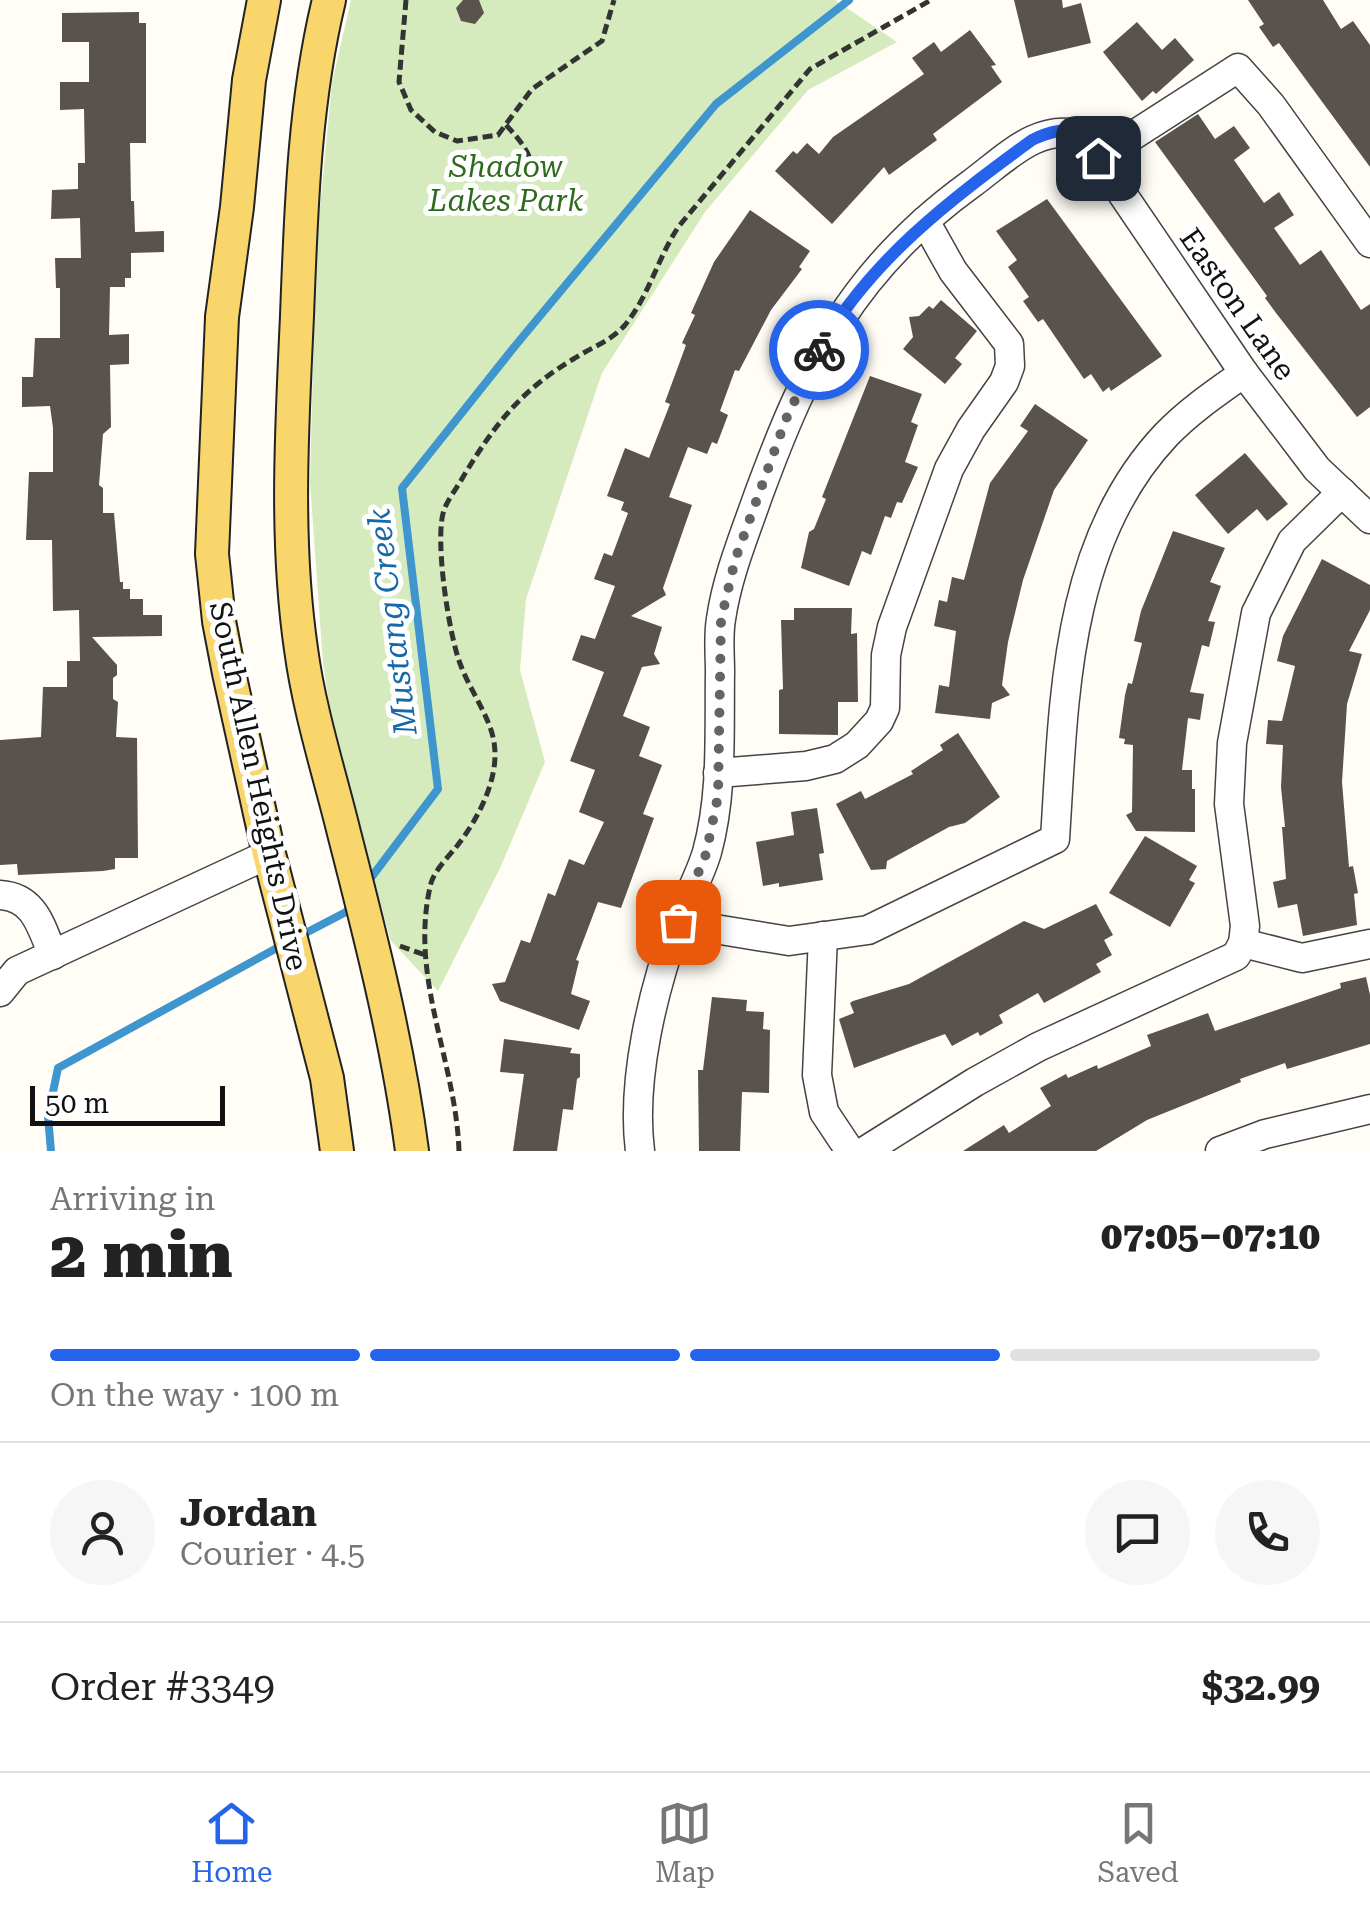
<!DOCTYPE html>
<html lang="en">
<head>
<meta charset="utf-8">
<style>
  :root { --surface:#fff; --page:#f6f6f6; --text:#222; --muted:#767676; --line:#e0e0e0; --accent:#2563eb }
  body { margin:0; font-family:"Roboto Serif",serif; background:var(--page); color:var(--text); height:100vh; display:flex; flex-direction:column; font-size:38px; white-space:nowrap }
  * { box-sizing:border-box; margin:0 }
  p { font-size:32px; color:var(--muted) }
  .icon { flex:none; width:55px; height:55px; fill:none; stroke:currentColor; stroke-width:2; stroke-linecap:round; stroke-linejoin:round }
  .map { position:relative; height:1151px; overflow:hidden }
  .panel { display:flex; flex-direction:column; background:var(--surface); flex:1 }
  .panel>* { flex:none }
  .scale { position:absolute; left:30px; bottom:25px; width:195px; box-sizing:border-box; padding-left:10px; border:5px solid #111; border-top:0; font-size:28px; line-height:35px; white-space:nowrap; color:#111; -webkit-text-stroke:8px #fff; paint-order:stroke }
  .pin { position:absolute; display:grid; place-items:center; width:85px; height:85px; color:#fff; margin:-42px; border-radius:20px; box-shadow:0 5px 15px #0006 }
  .courier { position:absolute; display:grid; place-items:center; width:100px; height:100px; margin:-50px; border:8px solid #2563eb; border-radius:50%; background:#fff; color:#222; box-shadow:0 2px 12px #0007 }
  .headline em { font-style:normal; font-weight:800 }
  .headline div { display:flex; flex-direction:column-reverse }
  .headline { display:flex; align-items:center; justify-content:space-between; height:170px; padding:0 50px }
  h1 { font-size:65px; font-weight:800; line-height:75px }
  .bar { display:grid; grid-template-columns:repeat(4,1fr); gap:15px 10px; align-content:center; height:120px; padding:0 50px }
  .bar i { height:12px; border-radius:8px; background:var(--line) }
  .bar .selected { background:var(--accent) }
  .bar p { grid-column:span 4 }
  .line { display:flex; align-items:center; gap:25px; padding:0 50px; border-top:2px solid var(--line) }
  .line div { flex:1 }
  .round { display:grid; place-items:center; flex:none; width:105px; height:105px; border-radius:52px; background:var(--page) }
  .tabs { display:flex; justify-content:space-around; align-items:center; height:140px; border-top:2px solid var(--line); background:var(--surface); font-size:28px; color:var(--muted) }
  .tabs a { display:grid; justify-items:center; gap:5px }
  .tabs .selected { color:var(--accent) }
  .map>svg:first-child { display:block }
  .park { fill:#d5ebbd }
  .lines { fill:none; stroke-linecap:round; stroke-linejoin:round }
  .stream { stroke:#3f96cf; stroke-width:8 }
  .building { fill:#5a524d }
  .minor-casing { stroke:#444; stroke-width:31 }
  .major-casing { stroke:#222; stroke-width:36 }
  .path { stroke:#333; stroke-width:5; stroke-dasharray:10 5; stroke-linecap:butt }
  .minor { stroke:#fff; stroke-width:28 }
  .major { stroke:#f9d66b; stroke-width:32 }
  .done { stroke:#646461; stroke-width:10; stroke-dasharray:0 18 }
  .route { stroke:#2563eb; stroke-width:12 }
  .labels { text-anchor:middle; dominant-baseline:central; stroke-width:10; stroke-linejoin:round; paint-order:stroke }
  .park-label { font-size:30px; font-style:italic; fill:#2f6b1f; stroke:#fff }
  .street-label { font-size:30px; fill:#111; stroke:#fff }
  .water-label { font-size:32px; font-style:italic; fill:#1768a6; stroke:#fff }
</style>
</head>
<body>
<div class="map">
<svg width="1370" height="1151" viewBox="0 0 1370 1151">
  <rect width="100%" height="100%" fill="#fffdf5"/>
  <polygon class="park" points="351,0 835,0 897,42 808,90 705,212 602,373 526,599 520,670 545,762 501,866 438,991 391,941 336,749 323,663 310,482 316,249 332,83"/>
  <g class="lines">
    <g class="stream">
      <polyline points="367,883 438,789 402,488 515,346 716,104 849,0"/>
      <polyline points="298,937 346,912 353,902"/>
      <polyline points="51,1151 48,1116 58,1068 286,943"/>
    </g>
  </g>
  <g class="building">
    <polygon points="463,0 479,0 484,13 475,24 461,21 456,8"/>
    <polygon points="1014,0 1062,0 1063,8 1081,3 1091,43 1028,58"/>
    <polygon points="1248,0 1323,0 1341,29 1353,21 1370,45 1370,167 1279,43 1273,47 1259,27 1264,24"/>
    <polygon points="139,12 139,23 146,23 146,143 130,143 131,201 134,201 135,232 164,231 164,252 131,253 131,278 125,278 125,287 110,287 109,335 129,334 129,364 110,365 111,427 103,434 99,485 103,488 103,513 114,513 120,582 123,582 123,589 130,589 130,599 143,599 143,615 162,615 162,636 92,637 117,665 117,675 113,678 113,699 118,702 116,737 137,738 138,858 115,858 115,869 103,871 18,875 17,864 0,865 0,740 41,737 43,687 67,687 67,661 80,661 79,610 53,611 52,540 26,540 29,472 53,472 53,428 50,406 22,407 22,377 33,377 35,338 60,338 60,288 56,288 55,258 81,258 80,218 51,219 52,190 78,189 78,163 85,163 84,109 60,110 60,82 89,82 89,42 62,42 62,13"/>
    <polygon points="1137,22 1162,50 1175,38 1194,60 1156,94 1153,91 1142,101 1103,52"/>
    <polygon points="970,30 996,65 991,66 1002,82 933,134 937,140 889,175 884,167 832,224 775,171 793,151 797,154 807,143 819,154 833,137 924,74 912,58 934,42 941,52"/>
    <polygon points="1198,114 1215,139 1234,126 1250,148 1234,160 1264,203 1279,192 1294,215 1274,228 1300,265 1321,250 1361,310 1370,304 1370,407 1357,417 1276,313 1265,298 1267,296 1155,142"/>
    <polygon points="1047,199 1162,356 1111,391 1109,387 1103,392 1091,374 1084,379 1043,319 1038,322 1023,301 1029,297 1008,267 1017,260 996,231"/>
    <polygon points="750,210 810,251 799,267 802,269 771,310 739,371 735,370 720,411 728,415 717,444 712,442 707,454 688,447 669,497 692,505 663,588 666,595 631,616 662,627 654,654 660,664 642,667 623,716 650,727 639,756 662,765 643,814 654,818 621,908 598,902 576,960 579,961 571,994 590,1001 579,1030 500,1001 492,984 505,982 521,940 530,943 548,893 555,896 569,859 584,865 604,822 579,812 595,770 570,761 604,672 572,660 581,635 595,639 615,586 594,579 604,553 612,556 628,513 621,510 624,502 607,496 625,448 649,458 670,404 665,402 686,345 682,343 695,315 691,313 714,262"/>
    <polygon points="941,300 977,331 955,358 962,364 945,384 903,349 913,337 909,317 919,316 929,306 933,309"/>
    <polygon points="870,376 922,394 911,422 918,425 905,462 918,467 902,503 897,502 891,518 885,516 871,555 862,551 849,586 801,568 809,532 814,529 826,499 822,497"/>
    <polygon points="1035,404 1088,440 1054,490 1023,580 1008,642 1002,685 1010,695 992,703 990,719 935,713 939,685 949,687 956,631 934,626 939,600 947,602 952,577 964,580 990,483 1028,431 1020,426"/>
    <polygon points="1245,453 1288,504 1267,521 1257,509 1228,534 1195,495"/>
    <polygon points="1173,531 1225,548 1210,582 1221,586 1208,621 1215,622 1209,647 1202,645 1190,692 1204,694 1200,720 1188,718 1182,770 1192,770 1192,789 1195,789 1195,832 1136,831 1126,815 1132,812 1133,745 1124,744 1125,739 1119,738 1125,695 1128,683 1132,684 1142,643 1134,641 1141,611"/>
    <polygon points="1322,559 1370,585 1370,610 1349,651 1362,654 1347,704 1342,782 1349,867 1353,866 1358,893 1354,894 1357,925 1303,936 1297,904 1278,908 1273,882 1286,879 1282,827 1285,827 1281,787 1283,745 1266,744 1268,720 1282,721 1295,666 1277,661 1283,636"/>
    <polygon points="794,608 852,608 851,634 857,633 858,702 838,702 838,735 779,734 779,690 783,689 781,620 794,620"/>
    <polygon points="958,733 1000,797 965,823 949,827 887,861 886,869 871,870 836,804 861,791 865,799 913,774 911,771 943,750 940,745"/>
    <polygon points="817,808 824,853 819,854 823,880 779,887 779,883 763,886 756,842 794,835 791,812"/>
    <polygon points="1145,836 1197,866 1189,880 1195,883 1170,927 1109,893"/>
    <polygon points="1096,904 1113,935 1104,940 1112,955 1096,964 1101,972 1044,1003 1038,993 999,1015 1003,1023 980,1036 978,1032 952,1046 945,1034 854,1068 839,1019 854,1013 850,1003 853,1001 909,984 1024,921 1044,929"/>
    <polygon points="1366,977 1370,995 1370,1044 1287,1069 1285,1063 1240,1079 1241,1082 1147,1120 1096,1151 963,1151 1004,1125 1009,1133 1051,1106 1040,1088 1066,1074 1068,1078 1097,1065 1098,1069 1151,1046 1147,1035 1208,1013 1215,1031 1341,988 1340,983"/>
    <polygon points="712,997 747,1000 746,1011 764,1012 763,1029 770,1030 769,1093 742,1092 740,1151 699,1151 698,1070 703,1070"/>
    <polygon points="504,1039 572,1048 570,1053 580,1054 580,1077 577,1079 573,1110 563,1109 557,1151 513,1151 524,1074 500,1072"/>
  </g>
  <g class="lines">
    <defs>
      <g id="minor">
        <polyline points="1098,158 1238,68 1271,105 1370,243"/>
        <polyline points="718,773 806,766 835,759 857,745 879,721 885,708 886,655 892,627 949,469 971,429 1004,382 1010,366 1009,344 953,271 925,221"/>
        <path d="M0 895C35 897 41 927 53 955"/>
        <path d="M678 923 789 941 868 930 1055 839C1064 701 1064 543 1166 435 1189 411 1217 392 1244 373"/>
        <polyline points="823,936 817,1075 824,1112 850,1151"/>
        <polyline points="1243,943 1302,958 1370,944"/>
        <polyline points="0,992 17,971 269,854"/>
        <path d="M640 1151C631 1080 653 989 678 922 687 898 700 876 707 852 723 794 719 732 720 672 720 655 718 636 721 619 727 577 744 536 758 496 807 363 852 270 971 184 1004 160 1039 121 1083 136L1244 373 1317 469 1370 519"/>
        <polyline points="865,1151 975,1082 1038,1047 1236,956 1243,943 1245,926 1229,804 1232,743 1256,613 1292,541 1342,492"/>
        <polyline points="1220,1151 1265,1134 1370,1109"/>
      </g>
      <g id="major">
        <polyline points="264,0 249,80 237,207 222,317 212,554 219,621 229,673 269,854 327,1078 337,1151"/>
        <path d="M329 0C304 103 301 211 297 316 292 426 285 539 301 649 309 710 329 772 344 833 371 938 398 1044 412 1151"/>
      </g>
    </defs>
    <use href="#minor" class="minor-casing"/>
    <use href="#major" class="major-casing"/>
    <g class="path">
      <polyline points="406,0 399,82 411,110 435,132 457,141 498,135 532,89 602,41 614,0"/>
      <path d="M506 125C520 140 531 153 534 174"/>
      <polyline points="400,946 425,955"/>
      <path d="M459 1151C456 1060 408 976 431 883 435 870 448 857 457 846 478 819 500 778 494 742 490 717 470 690 461 666 449 637 434 538 444 510 448 499 457 488 463 477 495 424 521 390 575 358 592 347 611 341 625 325 649 296 658 257 679 226L810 69 931 0"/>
    </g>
    <use href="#minor" class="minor"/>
    <use href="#major" class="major"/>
  </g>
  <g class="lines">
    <polyline class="done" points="678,922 706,854 718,796 721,620 735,560 786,419 819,350"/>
    <path class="route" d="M819 350C870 260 950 200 1032 140 1046 133 1069 125 1083 136 1088 140 1094 152 1098 158"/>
  </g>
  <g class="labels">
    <g class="park-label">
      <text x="506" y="166">Shadow<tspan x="506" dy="34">Lakes Park</tspan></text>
    </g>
    <g class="street-label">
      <text transform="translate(1238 304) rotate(55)">Easton Lane</text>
      <text transform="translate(259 786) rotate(78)">South Allen Heights Drive</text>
    </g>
    <g class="water-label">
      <text transform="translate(392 622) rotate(-97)">Mustang Creek</text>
    </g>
  </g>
</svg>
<div class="scale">50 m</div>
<div class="pin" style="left:678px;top:922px;background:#ea580c"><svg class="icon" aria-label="bag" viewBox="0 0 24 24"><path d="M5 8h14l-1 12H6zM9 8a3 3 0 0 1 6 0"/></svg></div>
<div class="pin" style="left:1098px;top:158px;background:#1f2937"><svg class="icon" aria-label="home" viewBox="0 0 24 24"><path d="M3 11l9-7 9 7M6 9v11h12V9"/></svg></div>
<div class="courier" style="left:819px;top:350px"><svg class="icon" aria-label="bike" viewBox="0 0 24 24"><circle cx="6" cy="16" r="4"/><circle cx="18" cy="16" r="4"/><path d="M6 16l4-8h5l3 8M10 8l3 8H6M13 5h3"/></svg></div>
</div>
<section class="panel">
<div class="headline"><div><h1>2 min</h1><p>Arriving in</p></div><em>07:05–07:10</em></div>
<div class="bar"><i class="selected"></i><i class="selected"></i><i class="selected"></i><i></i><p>On the way · 100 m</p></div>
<div class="line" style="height:180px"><a class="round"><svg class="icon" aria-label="person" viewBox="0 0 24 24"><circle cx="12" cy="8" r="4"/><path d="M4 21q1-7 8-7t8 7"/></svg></a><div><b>Jordan</b><p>Courier · 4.5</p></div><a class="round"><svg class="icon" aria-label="chat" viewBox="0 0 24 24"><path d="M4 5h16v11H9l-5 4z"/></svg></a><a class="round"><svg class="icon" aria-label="phone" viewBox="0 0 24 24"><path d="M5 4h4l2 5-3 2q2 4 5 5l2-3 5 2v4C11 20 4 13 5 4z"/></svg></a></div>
<div class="line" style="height:130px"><div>Order #3349</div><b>$32.99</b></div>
</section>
<nav class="tabs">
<a class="selected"><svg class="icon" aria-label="home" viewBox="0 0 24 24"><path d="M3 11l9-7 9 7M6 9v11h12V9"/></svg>Home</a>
<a><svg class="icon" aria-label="map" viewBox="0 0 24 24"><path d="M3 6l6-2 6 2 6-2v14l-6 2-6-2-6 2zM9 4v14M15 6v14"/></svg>Map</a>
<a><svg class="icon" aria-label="saved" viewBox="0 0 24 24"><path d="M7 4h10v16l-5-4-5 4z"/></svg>Saved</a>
</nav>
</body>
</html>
